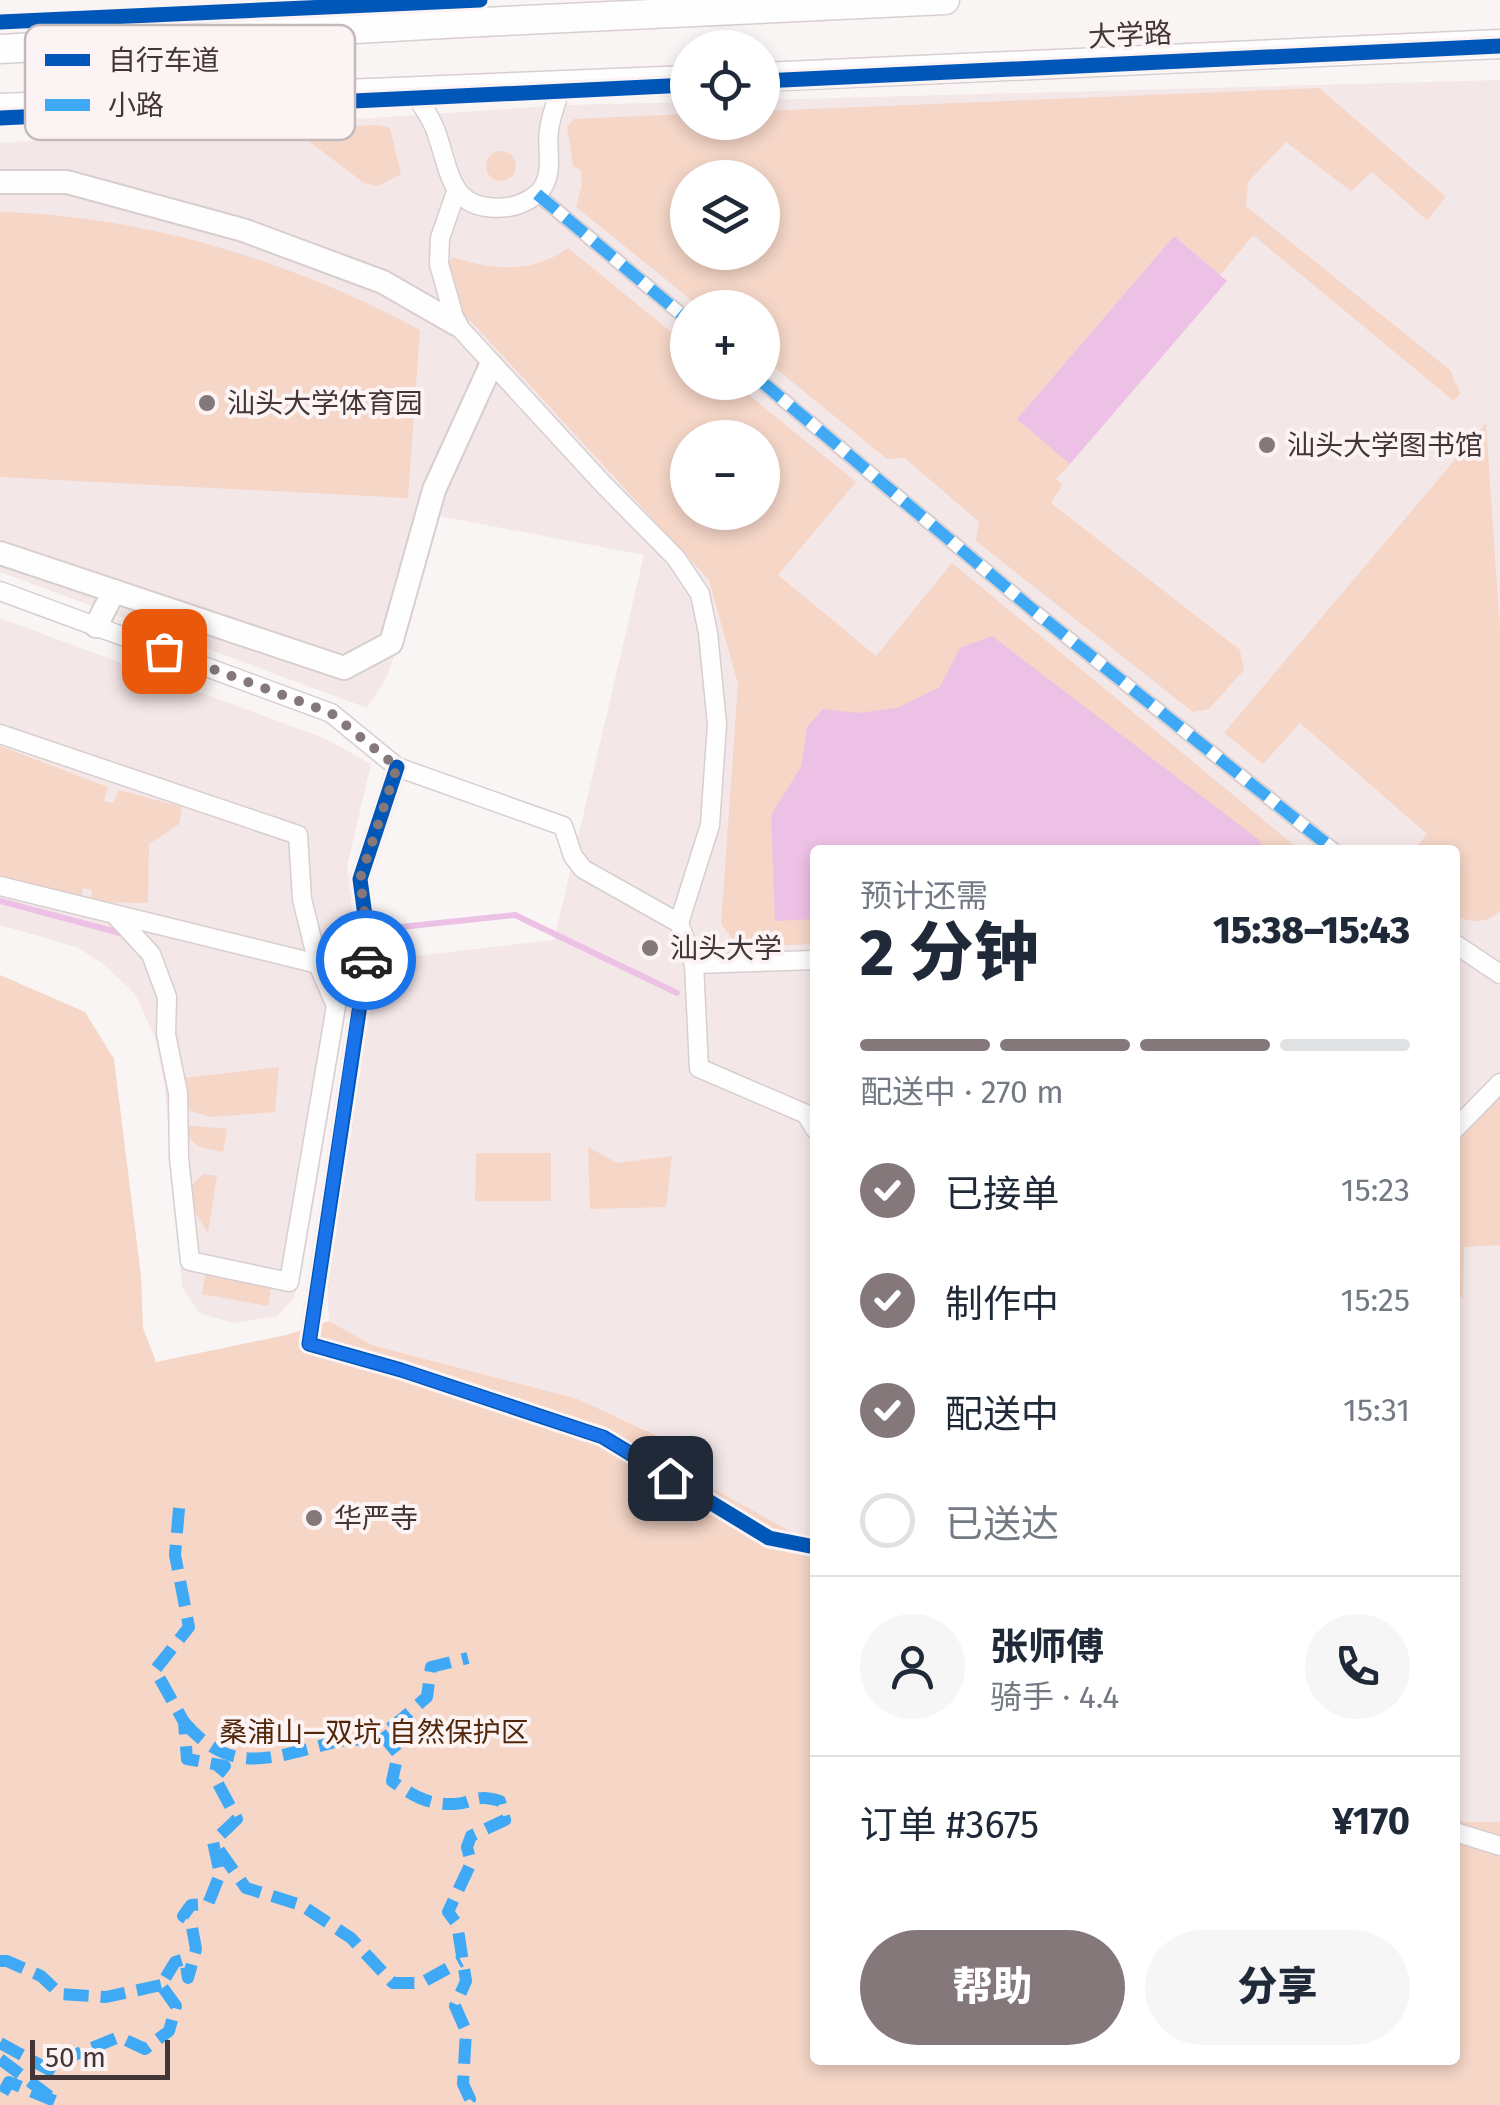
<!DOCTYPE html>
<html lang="zh">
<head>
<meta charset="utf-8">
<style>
  :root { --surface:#fff; --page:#f6f6f7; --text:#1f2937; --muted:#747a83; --line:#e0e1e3; --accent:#84787a }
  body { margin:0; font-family:"Fira Sans","Noto Sans SC",sans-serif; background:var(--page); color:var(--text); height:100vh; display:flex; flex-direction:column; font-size:38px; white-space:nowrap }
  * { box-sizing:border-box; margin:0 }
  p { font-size:32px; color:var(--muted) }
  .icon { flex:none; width:55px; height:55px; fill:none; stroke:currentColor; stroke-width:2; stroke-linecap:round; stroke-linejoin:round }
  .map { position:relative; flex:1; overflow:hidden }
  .panel { position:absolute; left:810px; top:845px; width:650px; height:1220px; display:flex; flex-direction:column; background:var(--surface); border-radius:10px; box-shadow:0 5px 15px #0003 }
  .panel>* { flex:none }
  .controls { position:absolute; left:670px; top:30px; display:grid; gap:20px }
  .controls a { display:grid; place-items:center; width:110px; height:110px; border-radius:50%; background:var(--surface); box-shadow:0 5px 15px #0003; font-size:50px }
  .scale { position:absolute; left:30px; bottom:25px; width:140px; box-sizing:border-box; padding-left:10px; border:5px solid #443537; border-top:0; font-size:28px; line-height:35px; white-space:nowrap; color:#443537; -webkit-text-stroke:8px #fcf3f4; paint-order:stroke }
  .pin { position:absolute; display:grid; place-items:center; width:85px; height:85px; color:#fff; margin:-42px; border-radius:20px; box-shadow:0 5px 15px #0006 }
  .courier { position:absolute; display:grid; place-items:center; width:100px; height:100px; margin:-50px; border:8px solid #1a73e8; border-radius:50%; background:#fff; color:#222; box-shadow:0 2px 12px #0007 }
  .overview em { font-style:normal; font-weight:800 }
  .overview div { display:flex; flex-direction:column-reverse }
  .overview { display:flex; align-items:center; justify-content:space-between; height:170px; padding:0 50px }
  h1 { font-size:65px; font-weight:800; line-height:75px }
  .bar { display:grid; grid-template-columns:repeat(4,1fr); gap:15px 10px; align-content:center; height:120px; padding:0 50px }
  .bar i { height:12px; border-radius:8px; background:var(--line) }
  .bar .on { background:var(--accent) }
  .bar p { grid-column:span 4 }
  .line { display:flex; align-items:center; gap:25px; padding:0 50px; border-top:2px solid var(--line) }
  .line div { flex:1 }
  .round { display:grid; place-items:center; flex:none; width:105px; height:105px; border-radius:52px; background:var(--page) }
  ol { padding:0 50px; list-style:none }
  li { display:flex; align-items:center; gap:30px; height:110px }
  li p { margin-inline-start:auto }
  li .icon { padding:10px; border-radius:50%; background:var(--accent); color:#fff; stroke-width:4 }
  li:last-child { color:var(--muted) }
  li i { width:55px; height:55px; border:5px solid var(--line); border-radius:50% }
  .button { display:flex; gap:20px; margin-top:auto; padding:20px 50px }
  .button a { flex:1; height:115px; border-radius:60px; background:var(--accent); color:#fff; font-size:40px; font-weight:800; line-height:115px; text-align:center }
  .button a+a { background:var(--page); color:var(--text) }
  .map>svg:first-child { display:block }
  .built { fill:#f4e7e8; fill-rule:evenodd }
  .green { fill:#f5d6c7; fill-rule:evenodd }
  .water { fill:#ecc1e5 }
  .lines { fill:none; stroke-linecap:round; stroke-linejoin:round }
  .stream { stroke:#ecc1e5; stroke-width:6 }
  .pedestrian-casing { stroke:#d8cecf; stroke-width:16 }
  .minor-casing { stroke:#d8cecf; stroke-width:21 }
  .tertiary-casing { stroke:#d8cecf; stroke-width:26 }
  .trunk-casing { stroke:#d8cecf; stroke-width:31 }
  .pedestrian { stroke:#fefefe; stroke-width:12 }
  .minor { stroke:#fefefe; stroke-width:18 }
  .tertiary { stroke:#fefefe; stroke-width:22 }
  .trunk { stroke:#fefefe; stroke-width:28 }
  .quiet { stroke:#3fa9f5; stroke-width:12; stroke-dasharray:25 12; stroke-linecap:butt }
  .cycleway-casing { stroke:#fcf3f4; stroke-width:21 }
  .cycleway { stroke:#0057b8; stroke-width:15 }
  .done { stroke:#84787a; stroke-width:10; stroke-dasharray:0 18 }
  .route { stroke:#1a73e8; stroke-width:12 }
  .poi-dot { fill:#84787a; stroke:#fcf3f4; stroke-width:4 }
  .labels { text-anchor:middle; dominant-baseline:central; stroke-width:8; stroke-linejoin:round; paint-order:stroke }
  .street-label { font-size:28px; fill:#443537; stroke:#fcf3f4 }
  .poi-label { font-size:28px; fill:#443537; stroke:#fcf3f4; text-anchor:start }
  .park-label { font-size:28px; fill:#512609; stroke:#fcf3f4 }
  .key { fill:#fcf3f4; stroke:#c5babb; stroke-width:2.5 }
  .key-label { font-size:28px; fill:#443537 }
</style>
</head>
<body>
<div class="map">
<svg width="1500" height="2105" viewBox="0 0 1500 2105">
  <rect width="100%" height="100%" fill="#faf5f5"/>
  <g class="built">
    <path d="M1500 80V1822H1465L1455 1818V850H815V1537L792 1532 712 1488 671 1441 578 1399 372 1345 329 1321 326 1267 376 979 416 956 554 940 644 555 439 516 387 677 367 708 0 572V143L565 105 687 102 688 122H762L763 100ZM688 178H762V252H688ZM688 308H762V382H688ZM688 438H762V512H688Z"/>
    <polygon points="0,618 326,739 371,764 347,867 357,948 303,1265 294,1298 277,1316 234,1323 199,1313 182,1286 165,1088 156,1040 135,994 102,963 76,947 0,925"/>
  </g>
  <g class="green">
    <path d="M1319 88 1446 197 1427 220 1372 172 1351 191 1286 142 1248 182 1246 206 1450 370 1460 393 1454 401 1253 235 1220 275 1174 236 1018 418 1070 464 1056 479 1062 485 1051 503 1240 650 1244 670 1209 709 1193 712 976 541 979 522 905 458 887 459 763 358 762 308 700 307 576 207 582 184 581 171 573 166 567 127 574 119 687 114 688 122H762L763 111ZM688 178H762V252H688Z"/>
    <polygon points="378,125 390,128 401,174 378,186 364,183 302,136 302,128"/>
    <circle cx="501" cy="166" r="15"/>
    <path d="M0 212C142 215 295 262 420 330L408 498 0 477Z"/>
    <path d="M568 248 687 345 688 382 734 383 856 482 778 575 876 656 952 563 1300 850H815V944L739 947 721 924 738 684 709 580 455 304 447 265 453 257C492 271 534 273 568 248ZM688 438H762V512H688Z"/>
    <path d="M1486 423 1500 631V911C1486 924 1472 923 1455 916V850H1414L1427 834 1300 723 1263 764 1224 733Z"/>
    <polygon points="0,746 108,787 104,801 113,803 119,790 182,807 179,824 149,844 148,903 91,902 92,890 83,888 80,900 0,879"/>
    <polygon points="0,975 85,1012 114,1059 141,1276 143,1328 156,1362 286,1335 329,1321 372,1345 578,1399 671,1442 712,1488 792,1532 815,1537 815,2060 1455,2060 1455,1818 1465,1822 1500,1822 1500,2105 0,2105"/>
    <polygon points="279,1067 275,1112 212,1117 190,1111 183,1078"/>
    <polygon points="1500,1092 1500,1245 1464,1247 1463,1299 1455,1293 1455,1138"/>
    <polygon points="185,1125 227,1129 223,1152 199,1147 185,1134"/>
    <polygon points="588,1147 617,1163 672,1156 666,1207 590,1209"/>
    <polygon points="476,1153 551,1153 551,1201 475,1201"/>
    <polygon points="203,1174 217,1176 208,1233 187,1200 187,1190"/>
    <polygon points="207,1265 273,1277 268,1306 202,1294"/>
  </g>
  <g class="water">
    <polygon points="1174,236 1227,281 1070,464 1017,419"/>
    <polygon points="992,636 1259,840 1262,850 815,850 815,919 775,921 771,815 801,767 807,727 823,709 858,713 897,708 940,687 960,648"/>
  </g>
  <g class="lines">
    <g class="stream">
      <polyline points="0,901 120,933"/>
      <polyline points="382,929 515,915 677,993"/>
    </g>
    <defs>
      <g id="pedestrian">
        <polyline points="537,194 688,320"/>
        <polyline points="762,382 1033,610 1334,850"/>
      </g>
      <g id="minor">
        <path d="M411 89C419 102 430 115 435 129 451 171 448 214 508 207 522 205 540 196 545 183 553 166 546 147 549 130 551 114 557 100 562 86"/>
        <polyline points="456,192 440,238 439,264 456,324 603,484 676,558 700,594 708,633 717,724 710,825 679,923"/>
        <polyline points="0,591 331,713 397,767 563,826 573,856 583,869 679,923 694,964 815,960"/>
        <polyline points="0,734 298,835 302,899 318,964"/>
        <polyline points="397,767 360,879 369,945 309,1344 401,1370 603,1437 769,1538 815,1547"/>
        <path d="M0 886C106 913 212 939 318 964L336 1006 289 1282 190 1261 179 1158 178 1093 166 1034 167 997 151 954 114 914"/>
        <polyline points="1455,944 1500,974"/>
        <polyline points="694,964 699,1068 806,1114 815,1129"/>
        <polyline points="1455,1129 1500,1083"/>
        <polyline points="1455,1832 1500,1846"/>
      </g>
      <g id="tertiary">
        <polyline points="0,182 67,182 243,230 383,282 456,324"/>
        <polyline points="0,553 344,668 391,643 434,490 491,365"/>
        <polyline points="96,626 114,591"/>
      </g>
      <g id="trunk">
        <polyline points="0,49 462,23 945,0"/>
        <polyline points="762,77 1500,44"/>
        <polyline points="0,108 688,80"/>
      </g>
    </defs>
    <use href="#pedestrian" class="pedestrian-casing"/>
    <use href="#minor" class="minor-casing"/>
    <use href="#tertiary" class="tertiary-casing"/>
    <use href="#trunk" class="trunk-casing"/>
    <use href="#pedestrian" class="pedestrian"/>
    <use href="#minor" class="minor"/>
    <use href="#tertiary" class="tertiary"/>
    <use href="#trunk" class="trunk"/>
    <g class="quiet">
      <polyline points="537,194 688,320"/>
      <polyline points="762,382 1033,610 1334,850"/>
      <path d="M184 1722C234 1780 276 1755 340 1741 349 1739 361 1741 370 1738 390 1733 411 1710 427 1697L431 1667 468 1658"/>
      <path d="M381 1733 398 1754 392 1781C412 1795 427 1805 453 1804 475 1804 472 1793 500 1801L505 1820 471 1836 467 1847 471 1863 448 1912 457 1924 466 1981 455 2006 466 2031 463 2084 470 2099 465 2105"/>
      <polyline points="219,1850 246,1888 301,1905 351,1938 393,1983 421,1983 461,1961"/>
      <polyline points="0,1961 7,1961 41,1976 60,1994 106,1997 161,1985"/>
      <polyline points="0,2043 57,2074 67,2058 119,2037 145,2049 169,2031 176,2006 161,1985 175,1962 185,1959 188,1978 196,1949 191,1922 183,1916 191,1905 208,1904 220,1874 213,1842 237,1819 215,1778 225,1766 187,1759 184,1722 155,1670 189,1627 175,1555 180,1497"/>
      <polyline points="0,2059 57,2102 9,2082 0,2098"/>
    </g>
    <defs>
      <g id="cycleway">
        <polyline points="0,22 480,0"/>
        <polyline points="762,81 1500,46"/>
        <polyline points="0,118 688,85"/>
        <polyline points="397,767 360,879 369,945 309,1344 401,1370 603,1437 769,1538 815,1547"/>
      </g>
    </defs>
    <use href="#cycleway" class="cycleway-casing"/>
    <use href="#cycleway" class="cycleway"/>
  </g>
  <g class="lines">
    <polyline class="done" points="164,651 331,713 397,767 360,879 369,945 366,960"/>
    <polyline class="route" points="366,960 309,1344 401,1370 603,1437 670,1478"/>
  </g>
  <g class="poi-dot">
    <circle cx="207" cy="403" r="10"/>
    <circle cx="1267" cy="445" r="10"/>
    <circle cx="650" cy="948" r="10"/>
    <circle cx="314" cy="1518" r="10"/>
  </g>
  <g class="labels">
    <g class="street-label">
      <text transform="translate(1130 35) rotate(-3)">大学路</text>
    </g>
    <g class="poi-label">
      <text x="227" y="403">汕头大学体育园</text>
      <text x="1287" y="445">汕头大学图书馆</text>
      <text x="670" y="948">汕头大学</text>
      <text x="334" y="1518">华严寺</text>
    </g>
    <g class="park-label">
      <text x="374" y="1732">桑浦山—双坑 自然保护区</text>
    </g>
  </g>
  <rect x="25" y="25" width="330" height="115" rx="15" class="key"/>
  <rect x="45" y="54" width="45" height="12" fill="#0057b8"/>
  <rect x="45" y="99" width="45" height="12" fill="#3fa9f5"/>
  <g class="key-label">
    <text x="108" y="70">自行车道</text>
    <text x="108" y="115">小路</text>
  </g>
</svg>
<div class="controls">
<a><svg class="icon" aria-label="locate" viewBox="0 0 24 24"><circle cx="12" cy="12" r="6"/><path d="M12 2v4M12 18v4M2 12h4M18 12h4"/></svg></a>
<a><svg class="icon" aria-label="layers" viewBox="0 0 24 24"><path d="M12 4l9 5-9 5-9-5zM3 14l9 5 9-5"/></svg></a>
<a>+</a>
<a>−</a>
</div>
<div class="scale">50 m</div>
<div class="pin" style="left:164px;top:651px;background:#ea580c"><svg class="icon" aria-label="bag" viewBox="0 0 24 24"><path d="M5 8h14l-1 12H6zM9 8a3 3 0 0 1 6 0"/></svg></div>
<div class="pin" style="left:670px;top:1478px;background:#1f2937"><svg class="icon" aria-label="home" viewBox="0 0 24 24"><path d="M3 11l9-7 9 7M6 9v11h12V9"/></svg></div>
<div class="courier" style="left:366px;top:960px"><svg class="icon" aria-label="car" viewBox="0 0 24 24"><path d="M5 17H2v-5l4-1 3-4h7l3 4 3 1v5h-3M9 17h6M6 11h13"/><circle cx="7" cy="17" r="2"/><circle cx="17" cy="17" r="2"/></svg></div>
<section class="panel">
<div class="overview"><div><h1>2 分钟</h1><p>预计还需</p></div><em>15:38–15:43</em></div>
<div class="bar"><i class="on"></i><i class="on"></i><i class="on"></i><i></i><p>配送中 · 270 m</p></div>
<ol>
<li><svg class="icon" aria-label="check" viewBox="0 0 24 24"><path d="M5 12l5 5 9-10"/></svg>已接单<p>15:23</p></li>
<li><svg class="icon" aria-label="check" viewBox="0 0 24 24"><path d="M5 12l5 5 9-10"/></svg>制作中<p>15:25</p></li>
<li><svg class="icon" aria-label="check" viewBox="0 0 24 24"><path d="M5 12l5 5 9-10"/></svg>配送中<p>15:31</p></li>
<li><i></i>已送达</li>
</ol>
<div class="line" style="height:180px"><a class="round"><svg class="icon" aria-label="person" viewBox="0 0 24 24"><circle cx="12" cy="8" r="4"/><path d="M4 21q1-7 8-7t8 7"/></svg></a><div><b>张师傅</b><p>骑手 · 4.4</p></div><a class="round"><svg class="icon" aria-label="phone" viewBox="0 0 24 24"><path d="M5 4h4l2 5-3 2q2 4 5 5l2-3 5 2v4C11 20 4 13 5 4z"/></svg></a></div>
<div class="line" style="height:130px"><div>订单 #3675</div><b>¥170</b></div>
<div class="button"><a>帮助</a><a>分享</a></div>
</section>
</div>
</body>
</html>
